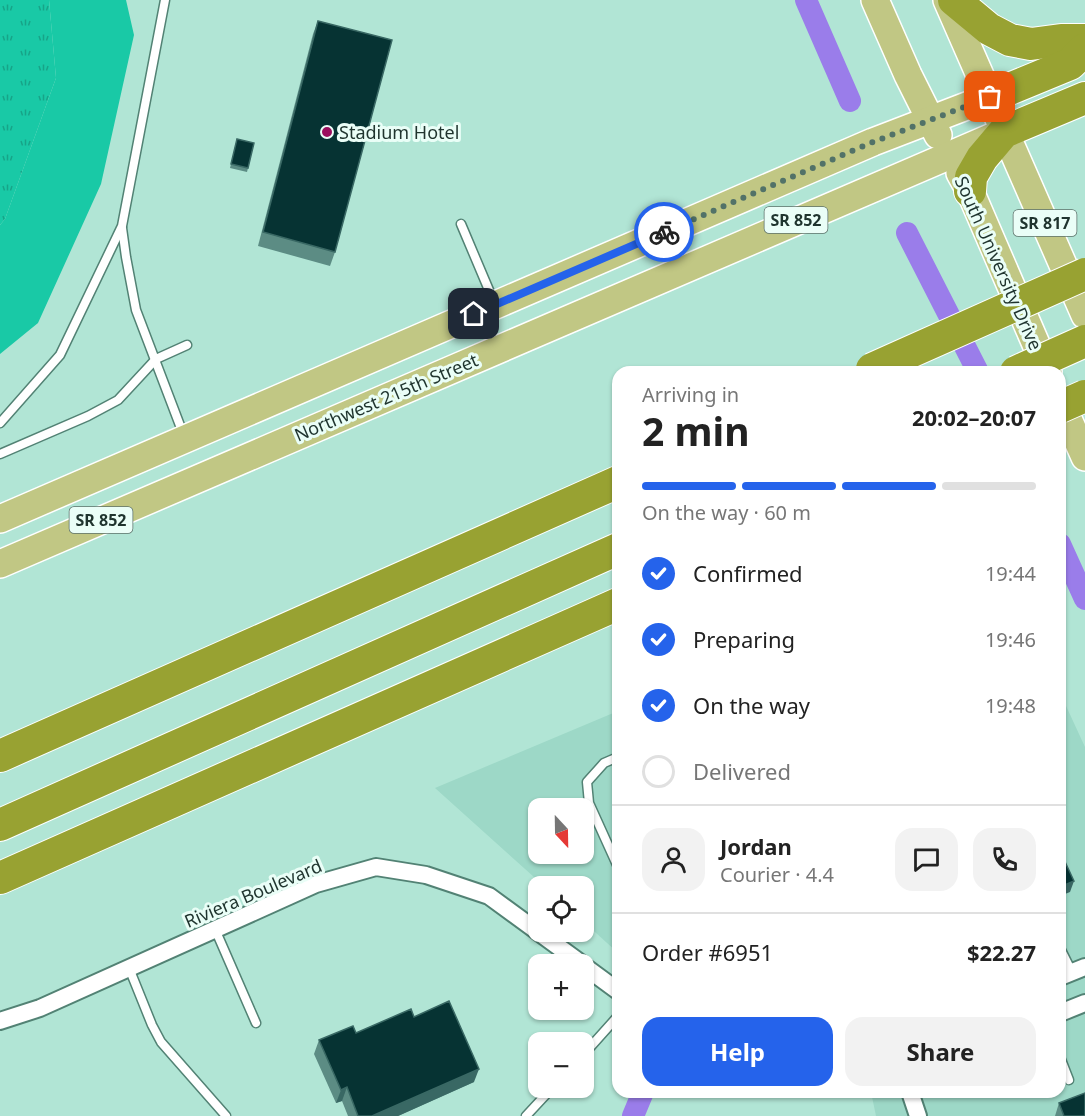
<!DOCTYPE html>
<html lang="en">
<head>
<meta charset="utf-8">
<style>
  :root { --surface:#fff; --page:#f2f2f2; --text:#222; --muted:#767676; --line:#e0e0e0; --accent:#2563eb }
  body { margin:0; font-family:"Noto Sans",sans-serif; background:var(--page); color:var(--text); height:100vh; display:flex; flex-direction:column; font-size:22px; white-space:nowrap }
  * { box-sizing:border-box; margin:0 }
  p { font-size:20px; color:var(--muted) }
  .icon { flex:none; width:33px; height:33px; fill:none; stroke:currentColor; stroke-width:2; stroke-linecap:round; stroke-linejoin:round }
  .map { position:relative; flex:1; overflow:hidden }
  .side { position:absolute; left:612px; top:366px; width:454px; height:732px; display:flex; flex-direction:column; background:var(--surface); border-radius:18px; box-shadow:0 2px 4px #0004 }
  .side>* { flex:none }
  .needle { width:39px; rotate:158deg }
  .tools { position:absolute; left:528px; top:798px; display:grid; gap:12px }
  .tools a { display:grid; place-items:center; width:66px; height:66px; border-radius:12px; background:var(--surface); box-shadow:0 2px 4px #0004; font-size:30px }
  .pin { position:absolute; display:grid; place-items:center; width:51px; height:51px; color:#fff; margin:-26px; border-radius:12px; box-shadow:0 3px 9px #0006 }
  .courier { position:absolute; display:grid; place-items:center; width:60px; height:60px; margin:-30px; border:4px solid #2563eb; border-radius:50%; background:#fff; color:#222; box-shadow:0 2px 8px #0007 }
  .headline em { font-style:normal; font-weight:700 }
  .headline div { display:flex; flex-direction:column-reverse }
  .headline { display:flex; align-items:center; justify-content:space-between; height:102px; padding:0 30px }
  h1 { font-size:39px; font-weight:700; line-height:45px }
  .bar { display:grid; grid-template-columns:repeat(4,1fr); gap:9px 6px; align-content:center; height:72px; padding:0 30px }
  .bar i { height:8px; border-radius:4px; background:var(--line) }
  .bar .active { background:var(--accent) }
  .bar p { grid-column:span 4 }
  .line { display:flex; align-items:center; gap:15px; padding:0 30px; border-top:2px solid var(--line) }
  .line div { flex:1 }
  .round { display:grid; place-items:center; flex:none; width:63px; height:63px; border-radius:18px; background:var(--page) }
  ol { padding:0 30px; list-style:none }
  li { display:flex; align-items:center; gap:18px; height:66px }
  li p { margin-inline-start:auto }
  li .icon { padding:6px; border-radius:50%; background:var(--accent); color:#fff; stroke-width:4 }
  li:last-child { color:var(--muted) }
  li i { width:33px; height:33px; border:3px solid var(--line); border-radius:50% }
  .button { display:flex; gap:12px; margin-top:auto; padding:12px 30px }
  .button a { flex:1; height:69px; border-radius:18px; background:var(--accent); color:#fff; font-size:24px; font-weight:700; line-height:69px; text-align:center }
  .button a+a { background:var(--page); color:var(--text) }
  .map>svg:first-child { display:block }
  .built { fill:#9dd8c7; fill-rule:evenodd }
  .grass { fill:url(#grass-tufts) }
  .pitch { fill:#19c9a6 }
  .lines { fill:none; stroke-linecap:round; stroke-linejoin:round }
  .canal { stroke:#9a7dea; stroke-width:22 }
  .lane-casing { stroke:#528274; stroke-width:11 }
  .street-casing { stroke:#528274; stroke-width:20 }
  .primary-casing { stroke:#fff; stroke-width:30 }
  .highway-casing { stroke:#fff; stroke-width:34 }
  .lane { stroke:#fff; stroke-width:8 }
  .street { stroke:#fff; stroke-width:16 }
  .primary { stroke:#c1c784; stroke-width:27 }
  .highway { stroke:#98a232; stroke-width:32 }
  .highway-bridge-casing { stroke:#fff; stroke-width:34; stroke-linecap:butt }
  .highway-bridge { stroke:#98a232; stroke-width:32 }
  .wall { fill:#5c8c84 }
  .shaded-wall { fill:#396864 }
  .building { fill:#063333; stroke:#396864; stroke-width:1.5 }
  .done { stroke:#527268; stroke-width:6; stroke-dasharray:0 10.8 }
  .route { stroke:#2563eb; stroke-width:8 }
  .poi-dot { fill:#9b0e5e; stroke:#eafef7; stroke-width:2 }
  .labels { text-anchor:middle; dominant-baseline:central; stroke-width:6; stroke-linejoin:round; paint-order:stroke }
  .shield { fill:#eafef7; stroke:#5c716a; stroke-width:1.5 }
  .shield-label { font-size:16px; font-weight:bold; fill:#1f342e }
  .poi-label { font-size:18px; fill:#1f342e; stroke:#eafef7; text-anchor:start }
  .street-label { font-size:18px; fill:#1f342e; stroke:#eafef7 }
</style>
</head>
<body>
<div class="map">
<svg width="1085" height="1116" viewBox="0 0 1085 1116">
  <defs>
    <pattern id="grass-tufts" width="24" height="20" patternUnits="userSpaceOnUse" patternTransform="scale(1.5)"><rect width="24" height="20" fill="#19c9a6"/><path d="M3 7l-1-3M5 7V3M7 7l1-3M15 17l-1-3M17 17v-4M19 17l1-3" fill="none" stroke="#16a488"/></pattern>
  </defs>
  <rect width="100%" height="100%" fill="#b1e5d5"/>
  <g class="built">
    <polygon points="1061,695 1085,747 1085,1116 876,1116 871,1092 1060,1092"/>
    <path d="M618 711V953L584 922V886H544L435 788ZM538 808H584V854H538Z"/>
  </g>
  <polygon class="grass" points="0,0 49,0 56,78 5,219 0,225"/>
  <polygon class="pitch" points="49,0 126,0 134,35 101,184 38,323 0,354 0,225 5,219 56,78"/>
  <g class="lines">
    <g class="canal">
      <polyline points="806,0 850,101"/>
      <polyline points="907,233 978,372"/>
      <polyline points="1060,544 1085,599"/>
      <polyline points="633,1116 643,1092"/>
    </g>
    <defs>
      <g id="lane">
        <polyline points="461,224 494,302"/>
        <polyline points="122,228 126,257 136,310 184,436"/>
        <polyline points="0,423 60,355 122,226 165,0"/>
        <polyline points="0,454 88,416 118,400 156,359 187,345"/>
        <polyline points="618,757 604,763 587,782 589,803 618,867"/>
        <polyline points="215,929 256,1023"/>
        <polyline points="1060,948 1072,972"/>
        <polyline points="129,968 152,1025 161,1042 226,1116"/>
        <polyline points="584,1054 618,1016"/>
        <polyline points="1060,1057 1069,1080"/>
        <polyline points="526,1116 552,1088"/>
      </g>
      <g id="street">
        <polyline points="584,966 618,991"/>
        <polyline points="1060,977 1085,967"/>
        <polyline points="1060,1013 1085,1003"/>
        <polyline points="0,1021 40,1008 316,884 376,867 426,875 489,896 582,964"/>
        <polyline points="910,1092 918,1116"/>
      </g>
      <g id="primary">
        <polyline points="875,0 908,75 938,135"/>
        <polyline points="947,0 1085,315"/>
        <polyline points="960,173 970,191 1048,372"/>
        <polyline points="1060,401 1085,457"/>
        <polyline points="0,519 873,142 990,97"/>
        <polyline points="0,564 1004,132"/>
      </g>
      <g id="highway">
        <polyline points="954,0 989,29 1010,40 1031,44 1061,40 1085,40"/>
        <polyline points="990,97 1070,64 1085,49"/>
        <polyline points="970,191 971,177 982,158 1004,132 1085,98"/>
        <polyline points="0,756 618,482"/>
        <polyline points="0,825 618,549"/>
        <polyline points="0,878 618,604"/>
      </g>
    </defs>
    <use href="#lane" class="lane-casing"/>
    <use href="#street" class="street-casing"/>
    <use href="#primary" class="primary-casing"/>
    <use href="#highway" class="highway-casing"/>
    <use href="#lane" class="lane"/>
    <use href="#street" class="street"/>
    <use href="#primary" class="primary"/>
    <use href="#highway" class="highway"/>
    <defs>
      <g id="highway-bridge">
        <polyline points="872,369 1085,274"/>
        <polyline points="1016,372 1085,341"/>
        <polyline points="1060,407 1085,396"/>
      </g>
    </defs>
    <use href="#highway-bridge" class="highway-bridge-casing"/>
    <use href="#highway-bridge" class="highway-bridge"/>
  </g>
  <g class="wall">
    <polygon points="318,21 335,252 330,266 258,246 313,34"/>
    <polygon points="237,139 248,168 247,172 230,168"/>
    <polygon points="414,1017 474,1082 398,1116 348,1116 342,1101 336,1103 314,1054 319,1040 356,1033"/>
    <polygon points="1059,1103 1085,1116 1055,1116"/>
  </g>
  <g class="shaded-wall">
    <polygon points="1074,881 1070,892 1060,896 1060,887"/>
    <polygon points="479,1069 474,1082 398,1116 372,1116"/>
    <polygon points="347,1087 342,1101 336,1103 341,1090"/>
  </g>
  <g class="building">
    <polygon points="318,21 392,40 335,252 263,232"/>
    <polygon points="237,139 254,143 248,168 231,164"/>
    <polygon points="1060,851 1074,881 1060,887"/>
    <polygon points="449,1001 479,1069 372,1116 358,1116 347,1087 341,1090 319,1040 353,1026 356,1033 411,1009 414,1017"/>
    <polygon points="1085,1093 1085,1116 1064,1116 1059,1103"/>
  </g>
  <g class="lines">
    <polyline class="done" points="664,232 873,142 990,97"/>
    <polyline class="route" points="474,314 664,232"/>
  </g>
  <circle class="poi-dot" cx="327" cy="132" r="6"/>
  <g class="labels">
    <g class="shield">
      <rect x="764.5" y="207" width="63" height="26" rx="4.5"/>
      <rect x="1013.5" y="210" width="63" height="26" rx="4.5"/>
      <rect x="69.5" y="507" width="63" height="26" rx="4.5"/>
    </g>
    <g class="shield-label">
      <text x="796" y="220">SR 852</text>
      <text x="1045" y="223">SR 817</text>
      <text x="101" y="520">SR 852</text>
    </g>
    <g class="poi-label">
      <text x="339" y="132">Stadium Hotel</text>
    </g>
    <g class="street-label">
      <text transform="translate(999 263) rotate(66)">South University Drive</text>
      <text transform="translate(386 397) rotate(-23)">Northwest 215th Street</text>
      <text transform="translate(253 893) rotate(-23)">Riviera Boulevard</text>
    </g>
  </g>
</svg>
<div class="tools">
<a><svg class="needle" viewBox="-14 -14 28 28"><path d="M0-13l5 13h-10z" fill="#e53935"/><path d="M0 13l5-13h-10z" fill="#767676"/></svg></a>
<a><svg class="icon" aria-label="locate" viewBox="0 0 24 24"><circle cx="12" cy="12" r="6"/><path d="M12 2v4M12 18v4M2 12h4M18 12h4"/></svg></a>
<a>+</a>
<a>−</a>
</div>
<div class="pin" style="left:990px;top:97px;background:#ea580c"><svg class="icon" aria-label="bag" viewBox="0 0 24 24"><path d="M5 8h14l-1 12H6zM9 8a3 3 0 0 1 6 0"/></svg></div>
<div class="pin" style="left:474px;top:314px;background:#1f2937"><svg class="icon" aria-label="home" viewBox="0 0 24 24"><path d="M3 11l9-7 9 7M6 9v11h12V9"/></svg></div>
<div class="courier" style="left:664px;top:232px"><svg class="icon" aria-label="bike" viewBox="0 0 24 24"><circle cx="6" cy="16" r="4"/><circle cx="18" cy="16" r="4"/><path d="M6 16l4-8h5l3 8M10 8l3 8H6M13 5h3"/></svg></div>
<section class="side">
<div class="headline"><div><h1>2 min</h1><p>Arriving in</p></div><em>20:02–20:07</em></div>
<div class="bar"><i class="active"></i><i class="active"></i><i class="active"></i><i></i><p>On the way · 60 m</p></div>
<ol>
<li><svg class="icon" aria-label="check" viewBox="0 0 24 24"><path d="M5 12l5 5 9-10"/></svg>Confirmed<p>19:44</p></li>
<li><svg class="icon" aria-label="check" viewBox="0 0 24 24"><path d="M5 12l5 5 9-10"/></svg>Preparing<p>19:46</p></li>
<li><svg class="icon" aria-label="check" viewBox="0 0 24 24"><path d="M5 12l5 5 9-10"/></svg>On the way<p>19:48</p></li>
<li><i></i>Delivered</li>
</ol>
<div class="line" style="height:108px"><a class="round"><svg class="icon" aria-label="person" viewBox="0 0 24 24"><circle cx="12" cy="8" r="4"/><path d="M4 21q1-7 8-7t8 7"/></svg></a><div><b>Jordan</b><p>Courier · 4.4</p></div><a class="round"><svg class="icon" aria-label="chat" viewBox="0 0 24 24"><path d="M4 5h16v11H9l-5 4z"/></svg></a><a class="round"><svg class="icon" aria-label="phone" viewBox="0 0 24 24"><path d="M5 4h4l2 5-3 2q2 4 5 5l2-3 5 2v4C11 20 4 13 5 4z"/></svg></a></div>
<div class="line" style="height:78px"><div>Order #6951</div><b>$22.27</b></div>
<div class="button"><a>Help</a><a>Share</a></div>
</section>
</div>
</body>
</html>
